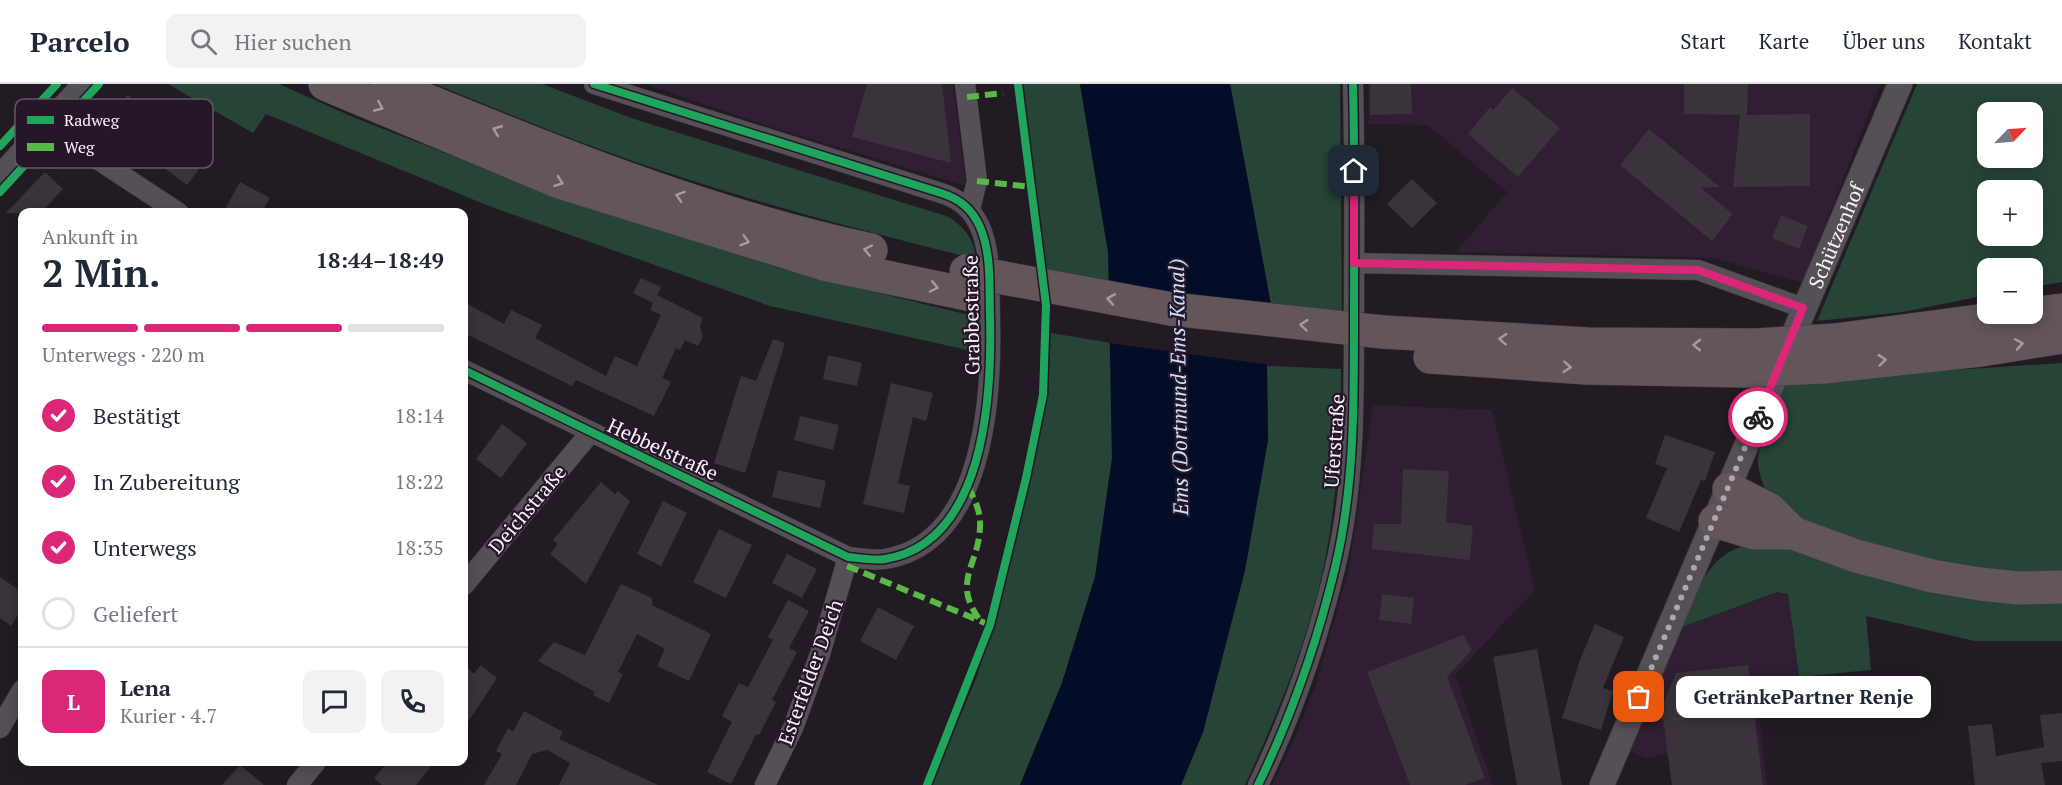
<!DOCTYPE html>
<html lang="de">
<head>
<meta charset="utf-8">
<style>
  :root { --surface:#fff; --page:#f2f2f3; --text:#1f2937; --muted:#747a83; --line:#e0e1e3; --accent:#db2777 }
  body { margin:0; font-family:"PT Serif",serif; background:var(--page); color:var(--text); height:100vh; display:flex; flex-direction:column; font-size:22px; white-space:nowrap }
  * { box-sizing:border-box; margin:0 }
  p { font-size:20px; color:var(--muted) }
  .icon { flex:none; width:33px; height:33px; fill:none; stroke:currentColor; stroke-width:2; stroke-linecap:round; stroke-linejoin:round }
  .map { position:relative; flex:1; overflow:hidden }
  .drawer { position:absolute; left:18px; top:124px; width:450px; height:558px; display:flex; flex-direction:column; background:var(--surface); border-radius:12px; box-shadow:0 3px 15px #0003 }
  .drawer>* { flex:none }
  .needle { width:39px; rotate:65deg }
  .controls { position:absolute; left:1977px; top:18px; display:grid; gap:12px }
  .controls a { display:grid; place-items:center; width:66px; height:66px; border-radius:12px; background:var(--surface); box-shadow:0 3px 15px #0003; font-size:30px }
  .pin { position:absolute; display:grid; place-items:center; width:51px; height:51px; color:#fff; margin:-26px; border-radius:12px; box-shadow:0 3px 9px #0006 }
  .courier { position:absolute; display:grid; place-items:center; width:60px; height:60px; margin:-30px; border:4px solid #db2777; border-radius:50%; background:#fff; color:#222; box-shadow:0 2px 8px #0007 }
  .bubble { position:absolute; height:42px; border-radius:12px; background:var(--surface); box-shadow:0 3px 15px #0003; font-size:20px; font-weight:800; line-height:42px; text-align:center }
  .summary em { font-style:normal; font-weight:800 }
  .summary div { display:flex; flex-direction:column-reverse }
  .summary { display:flex; align-items:center; justify-content:space-between; height:102px; padding:0 24px }
  h1 { font-size:39px; font-weight:800; line-height:45px }
  .bar { display:grid; grid-template-columns:repeat(4,1fr); gap:9px 6px; align-content:center; height:72px; padding:0 24px }
  .bar i { height:8px; border-radius:4px; background:var(--line) }
  .bar .active { background:var(--accent) }
  .bar p { grid-column:span 4 }
  .line { display:flex; align-items:center; gap:15px; padding:0 24px; border-top:2px solid var(--line) }
  .line div { flex:1 }
  .round { display:grid; place-items:center; flex:none; width:63px; height:63px; border-radius:12px; background:var(--page) }
  ol { padding:0 24px; list-style:none }
  li { display:flex; align-items:center; gap:18px; height:66px }
  li p { margin-inline-start:auto }
  li .icon { padding:6px; border-radius:50%; background:var(--accent); color:#fff; stroke-width:4 }
  li:last-child { color:var(--muted) }
  li i { width:33px; height:33px; border:3px solid var(--line); border-radius:50% }
  header { display:flex; align-items:center; gap:36px; box-sizing:border-box; height:84px; padding:0 30px; background:var(--surface); border-bottom:2px solid var(--line) }
  header strong { font-size:28px }
  nav { display:flex; gap:33px; margin-inline-start:auto; font-size:21px }
  .search { width:420px; height:54px; background:var(--page); display:flex; align-items:center; gap:15px; box-sizing:border-box; padding:0 21px; border-radius:12px; color:var(--muted); font-size:22px }
  .map>svg:first-child { display:block }
  .built { fill:#301e32 }
  .green { fill:#274537; fill-rule:evenodd }
  .water { fill:#030d28 }
  .pier { fill:#231b24 }
  .building { fill:#3a333b }
  .lines { fill:none; stroke-linecap:round; stroke-linejoin:round }
  .minor-casing { stroke:#3f3840; stroke-width:21 }
  .tertiary-casing { stroke:#3f3840; stroke-width:26 }
  .trunk-casing { stroke:#3f3840; stroke-width:34 }
  .minor { stroke:#554f56; stroke-width:20 }
  .tertiary { stroke:#554f56; stroke-width:24 }
  .trunk { stroke:#62565a; stroke-width:33 }
  .trunk-bridge-casing { stroke:#3f3840; stroke-width:34; stroke-linecap:butt }
  .trunk-bridge { stroke:#62565a; stroke-width:33 }
  .quiet { stroke:#58b947; stroke-width:6; stroke-dasharray:12 6; stroke-linecap:butt }
  .cycleway-casing { stroke:#261728; stroke-width:11 }
  .cycleway { stroke:#20a55d; stroke-width:8 }
  .oneway { stroke:#a69ba2 }
  .done { stroke:#afa5b0; stroke-width:6; stroke-dasharray:0 10.8 }
  .route { stroke:#db2777; stroke-width:8 }
  .labels { text-anchor:middle; dominant-baseline:central; stroke-width:4.5; stroke-linejoin:round; paint-order:stroke }
  .street-label { font-size:20px; fill:#faf0fb; stroke:#261728 }
  .water-label { font-size:21px; font-style:italic; fill:#cae0fb; stroke:#261728 }
  .key { fill:#261728; stroke:#665867; stroke-width:1.5 }
  .key-label { font-size:16px; fill:#faf0fb }
</style>
</head>
<body>
<header>
<strong>Parcelo</strong>
<div class="search"><svg class="icon" aria-label="search" viewBox="0 0 24 24"><circle cx="10" cy="10" r="6"/><path d="M15 15l6 6"/></svg>Hier suchen</div>
<nav><a>Start</a><a>Karte</a><a>Über uns</a><a>Kontakt</a></nav>
</header>
<div class="map">
<svg width="2062" height="701" viewBox="0 0 2062 701">
  <rect width="100%" height="100%" fill="#231b24"/>
  <g class="built">
    <polygon points="645,0 953,0 966,102 768,42"/>
    <polygon points="1368,0 1880,0 1803,199 1713,174 1456,168 1507,108 1428,41 1369,40"/>
    <polygon points="1373,321 1492,326 1535,506 1455,591 1493,701 1272,701 1295,654 1315,603 1349,485"/>
    <polygon points="1777,508 1788,510 1803,627 1759,633 1767,701 1672,701 1667,669 1647,675 1630,667 1682,543"/>
  </g>
  <g class="green">
    <polygon points="168,0 279,0 355,34 579,121 789,187 981,234 981,269 770,222 489,122 266,30 253,49"/>
    <path d="M435 0H542L634 35 949 133C965 144 974 155 976 175 841 142 705 105 575 56 528 38 481 19 435 0Z"/>
    <polygon points="1022,0 1080,0 1108,168 1110,198 1047,187"/>
    <polygon points="1230,0 1340,0 1342,230 1271,221"/>
    <path d="M1917 0H2062V198L2033 203 2032 184H1988L1987 211 1903 228 1817 237ZM1988 28H2032V74H1988ZM1988 106H2032V152H1988Z"/>
    <polygon points="1051,249 1111,259 1112,375 1095,493 1062,599 1020,701 931,701 976,595 992,543 1048,310"/>
    <path d="M2062 279V490C2036 489 2006 492 1980 487 1934 479 1793 447 1768 409 1762 401 1759 388 1758 379 1757 357 1779 318 1788 297Z"/>
    <path d="M1267 282 1341 285C1341 350 1337 417 1324 481 1308 557 1277 631 1245 701H1181L1203 648 1245 486 1268 356Z"/>
    <path d="M1762 458 2062 518V557H1975L1866 532 1871 586 1799 593 1788 510 1777 508 1682 543C1702 499 1708 465 1762 458Z"/>
  </g>
  <polygon class="water" points="1080,0 1230,0 1271,221 1267,282 1268,356 1245,486 1203,648 1181,701 1020,701 1062,599 1095,493 1112,375 1108,168"/>
  <polygon class="pier" points="1107,198 1274,221 1270,281 1108,259"/>
  <g class="building">
    <polygon points="867,0 942,0 951,79 852,53"/>
    <polygon points="1370,0 1411,0 1412,30 1370,31"/>
    <polygon points="1684,0 1748,0 1747,31 1810,30 1810,102 1733,103 1740,31 1746,31 1684,30"/>
    <polygon points="1512,4 1560,44 1518,93 1468,50 1490,23 1493,26"/>
    <polygon points="128,11 147,30 121,56 102,36"/>
    <polygon points="1649,45 1720,103 1701,104 1733,130 1712,157 1620,81"/>
    <polygon points="177,55 206,76 187,101 159,80"/>
    <polygon points="45,88 63,105 47,122 41,129 6,129"/>
    <polygon points="1412,95 1437,119 1412,144 1387,120"/>
    <polygon points="240,98 270,114 261,129 236,129 226,123"/>
    <polygon points="1781,131 1808,142 1799,165 1772,154"/>
    <polygon points="641,194 661,203 657,211 703,234 700,242 703,253 698,262 685,256 680,266 676,264 662,294 671,298 654,332 576,296 572,302 464,249 464,218 504,240 511,226 542,241 535,254 606,292 615,272 637,282 661,231 650,226 653,219 633,209"/>
    <polygon points="773,255 785,259 745,389 714,379 741,292 756,297"/>
    <polygon points="828,271 862,279 857,302 823,295"/>
    <polygon points="891,299 933,309 926,337 913,333 898,399 910,402 904,429 863,420"/>
    <polygon points="800,332 839,341 833,366 794,356"/>
    <polygon points="502,340 527,359 501,394 476,375"/>
    <polygon points="1665,351 1715,368 1705,397 1701,396 1679,448 1646,434 1667,384 1655,380"/>
    <polygon points="1403,385 1449,387 1446,438 1473,442 1470,476 1372,465 1374,440 1401,440"/>
    <polygon points="778,386 826,397 820,424 772,413"/>
    <polygon points="601,398 615,410 618,407 630,417 586,500 550,470 558,460 553,456"/>
    <polygon points="663,417 687,429 661,482 637,470"/>
    <polygon points="719,445 752,461 726,514 693,498"/>
    <polygon points="787,470 817,485 802,514 772,499"/>
    <polygon points="0,493 22,508 22,525 11,542 0,534"/>
    <polygon points="621,500 652,514 652,521 711,550 689,597 657,582 665,565 637,550 618,588 623,590 609,619 593,611 595,608 538,577 554,558 585,571"/>
    <polygon points="1382,510 1414,514 1411,540 1379,536"/>
    <polygon points="788,516 809,527 789,564 797,568 772,616 776,618 759,651 756,650 731,700 707,688 732,638 722,632 739,599 748,603 773,556 768,553"/>
    <polygon points="878,523 914,542 896,576 860,557"/>
    <polygon points="1595,540 1624,553 1603,604 1613,607 1601,646 1562,634 1580,576"/>
    <polygon points="1463,551 1472,566 1447,593 1485,694 1465,701 1410,701 1367,588"/>
    <polygon points="1537,565 1547,618 1562,701 1517,701 1493,573"/>
    <polygon points="464,581 474,590 481,581 497,594 464,644"/>
    <polygon points="1748,581 1763,701 1672,701 1663,635 1658,632 1676,589"/>
    <polygon points="524,627 563,648 559,655 658,701 559,701 570,679 547,666 532,670 516,701 484,701 502,670 496,667 508,644 513,648"/>
    <polygon points="2062,629 2062,677 2041,679 2045,701 1975,701 1968,642 1992,640 1996,672 2044,663 2040,631"/>
    <polygon points="388,678 435,678 416,701 382,701 374,694"/>
    <polygon points="240,681 264,701 222,701"/>
  </g>
  <g class="lines">
    <defs>
      <g id="minor">
        <polyline points="965,0 977,97 970,125"/>
        <polyline points="49,37 91,71 179,129"/>
        <polyline points="0,90 82,0"/>
        <polyline points="1354,179 1698,186 1803,224"/>
        <path d="M464 286 848 473C860 474 874 477 885 475 985 459 992 312 990 233 989 204 992 171 980 143 972 125 960 115 941 109L594 0"/>
        <polyline points="464,501 590,349"/>
        <polyline points="0,644 22,606"/>
        <polyline points="297,701 316,678"/>
        <polyline points="765,701 793,644 820,570 848,473"/>
        <path d="M1258 701C1292 631 1317 559 1335 484 1355 401 1354 315 1354 231 1354 154 1355 77 1353 0"/>
      </g>
      <g id="tertiary">
        <path id="s1" d="M1602 701 1900 0"/>
      </g>
      <g id="trunk">
        <polyline points="325,0 559,98 824,180 967,210"/>
        <path d="M387 0C545 65 703 130 871 166"/>
        <polyline points="1383,248 1588,260 1756,261"/>
        <polyline points="1835,256 2062,226"/>
        <polyline points="1430,273 1586,284 1745,287"/>
        <polyline points="1824,283 1981,266 2062,253"/>
        <polyline points="1729,405 1770,426 1793,449 1856,472 1932,492 1980,500 2018,504 2062,503"/>
        <polyline points="1715,437 1754,449 1793,449"/>
      </g>
    </defs>
    <use href="#minor" class="minor-casing"/>
    <use href="#tertiary" class="tertiary-casing"/>
    <use href="#trunk" class="trunk-casing"/>
    <use href="#minor" class="minor"/>
    <use href="#tertiary" class="tertiary"/>
    <use href="#trunk" class="trunk"/>
    <defs>
      <g id="trunk-bridge">
        <polyline points="966,187 1171,225 1383,248"/>
        <polyline points="1756,261 1835,256"/>
        <polyline points="1745,287 1824,283"/>
      </g>
    </defs>
    <use href="#trunk-bridge" class="trunk-bridge-casing"/>
    <use href="#trunk-bridge" class="trunk-bridge"/>
    <g class="quiet">
      <polyline points="967,13 1003,9"/>
      <polyline points="35,24 49,37"/>
      <polyline points="977,97 1032,103"/>
      <path d="M968 403C975 416 981 428 980 443 979 481 951 498 980 536"/>
      <polyline points="847,482 990,541"/>
    </g>
    <defs>
      <g id="cycleway">
        <polyline points="0,62 57,0"/>
        <polyline points="0,108 99,0"/>
        <path d="M464 286 848 473C860 474 874 477 885 475 985 459 992 312 990 233 989 204 992 171 980 143 972 125 960 115 941 109L594 0"/>
        <polyline points="927,701 990,541 1026,394 1043,311 1046,221 1018,0"/>
        <path d="M1258 701C1292 631 1317 559 1335 484 1355 401 1354 315 1354 231 1354 154 1355 77 1353 0"/>
      </g>
    </defs>
    <use href="#cycleway" class="cycleway-casing"/>
    <use href="#cycleway" class="cycleway"/>
  </g>
  <defs><path id="oneway-chevron" d="M-2-3.5L2.5 0L-2 3.5" fill="none" stroke-width="1.6" stroke-linecap="round" stroke-linejoin="round" transform="scale(1.5)"/></defs>
  <g class="oneway">
    <use href="#oneway-chevron" transform="translate(379 23) rotate(23)"/>
    <use href="#oneway-chevron" transform="translate(497 46) rotate(-158)"/>
    <use href="#oneway-chevron" transform="translate(559 98) rotate(20)"/>
    <use href="#oneway-chevron" transform="translate(680 112) rotate(-162)"/>
    <use href="#oneway-chevron" transform="translate(745 157) rotate(16)"/>
    <use href="#oneway-chevron" transform="translate(868 166) rotate(-168)"/>
    <use href="#oneway-chevron" transform="translate(934 203) rotate(12)"/>
    <use href="#oneway-chevron" transform="translate(1111 215) rotate(-170)"/>
    <use href="#oneway-chevron" transform="translate(1304 241) rotate(-175)"/>
    <use href="#oneway-chevron" transform="translate(1503 255) rotate(-177)"/>
    <use href="#oneway-chevron" transform="translate(2019 260) rotate(-9)"/>
    <use href="#oneway-chevron" transform="translate(1697 261) rotate(-179)"/>
    <use href="#oneway-chevron" transform="translate(1882 276) rotate(-6)"/>
    <use href="#oneway-chevron" transform="translate(1567 283) rotate(4)"/>
  </g>
  <g class="lines">
    <polyline class="done" points="1639,613 1758,333"/>
    <polyline class="route" points="1354,87 1354,179 1698,186 1803,224 1758,333"/>
  </g>
  <g class="labels">
    <g class="street-label">
      <text stroke="none"><textPath href="#s1" startOffset="597">Schützenhof</textPath></text>
      <text transform="translate(971 231) rotate(-91)">Grabbestraße</text>
      <text transform="translate(1334 357) rotate(-86)">Uferstraße</text>
      <text transform="translate(663 365) rotate(25)">Hebbelstraße</text>
      <text transform="translate(527 425) rotate(-50)">Deichstraße</text>
      <text transform="translate(810 588) rotate(-70)">Esterfelder Deich</text>
    </g>
    <g class="water-label">
      <text transform="translate(1178 303) rotate(-91)">Ems (Dortmund-Ems-Kanal)</text>
    </g>
  </g>
  <rect x="15" y="15" width="198" height="69" rx="9" class="key"/>
  <rect x="27" y="32" width="27" height="8" fill="#20a55d"/>
  <rect x="27" y="59" width="27" height="8" fill="#58b947"/>
  <g class="key-label">
    <text x="64" y="42">Radweg</text>
    <text x="64" y="69">Weg</text>
  </g>
</svg>
<div class="controls">
<a><svg class="needle" viewBox="-14 -14 28 28"><path d="M0-13l5 13h-10z" fill="#e53935"/><path d="M0 13l5-13h-10z" fill="#747a83"/></svg></a>
<a>+</a>
<a>−</a>
</div>
<div class="pin" style="left:1639px;top:613px;background:#ea580c"><svg class="icon" aria-label="bag" viewBox="0 0 24 24"><path d="M5 8h14l-1 12H6zM9 8a3 3 0 0 1 6 0"/></svg></div>
<div class="pin" style="left:1354px;top:87px;background:#1f2937"><svg class="icon" aria-label="home" viewBox="0 0 24 24"><path d="M3 11l9-7 9 7M6 9v11h12V9"/></svg></div>
<div class="courier" style="left:1758px;top:333px"><svg class="icon" aria-label="bike" viewBox="0 0 24 24"><circle cx="6" cy="16" r="4"/><circle cx="18" cy="16" r="4"/><path d="M6 16l4-8h5l3 8M10 8l3 8H6M13 5h3"/></svg></div>
<div class="bubble" style="left:1676px;top:592px;width:255px">GetränkePartner Renje</div>
<section class="drawer">
<div class="summary"><div><h1>2 Min.</h1><p>Ankunft in</p></div><em>18:44–18:49</em></div>
<div class="bar"><i class="active"></i><i class="active"></i><i class="active"></i><i></i><p>Unterwegs · 220 m</p></div>
<ol>
<li><svg class="icon" aria-label="check" viewBox="0 0 24 24"><path d="M5 12l5 5 9-10"/></svg>Bestätigt<p>18:14</p></li>
<li><svg class="icon" aria-label="check" viewBox="0 0 24 24"><path d="M5 12l5 5 9-10"/></svg>In Zubereitung<p>18:22</p></li>
<li><svg class="icon" aria-label="check" viewBox="0 0 24 24"><path d="M5 12l5 5 9-10"/></svg>Unterwegs<p>18:35</p></li>
<li><i></i>Geliefert</li>
</ol>
<div class="line" style="height:108px"><b class="round" style="background:var(--accent);color:#fff">L</b><div><b>Lena</b><p>Kurier · 4.7</p></div><a class="round"><svg class="icon" aria-label="chat" viewBox="0 0 24 24"><path d="M4 5h16v11H9l-5 4z"/></svg></a><a class="round"><svg class="icon" aria-label="phone" viewBox="0 0 24 24"><path d="M5 4h4l2 5-3 2q2 4 5 5l2-3 5 2v4C11 20 4 13 5 4z"/></svg></a></div>
</section>
</div>
</body>
</html>
